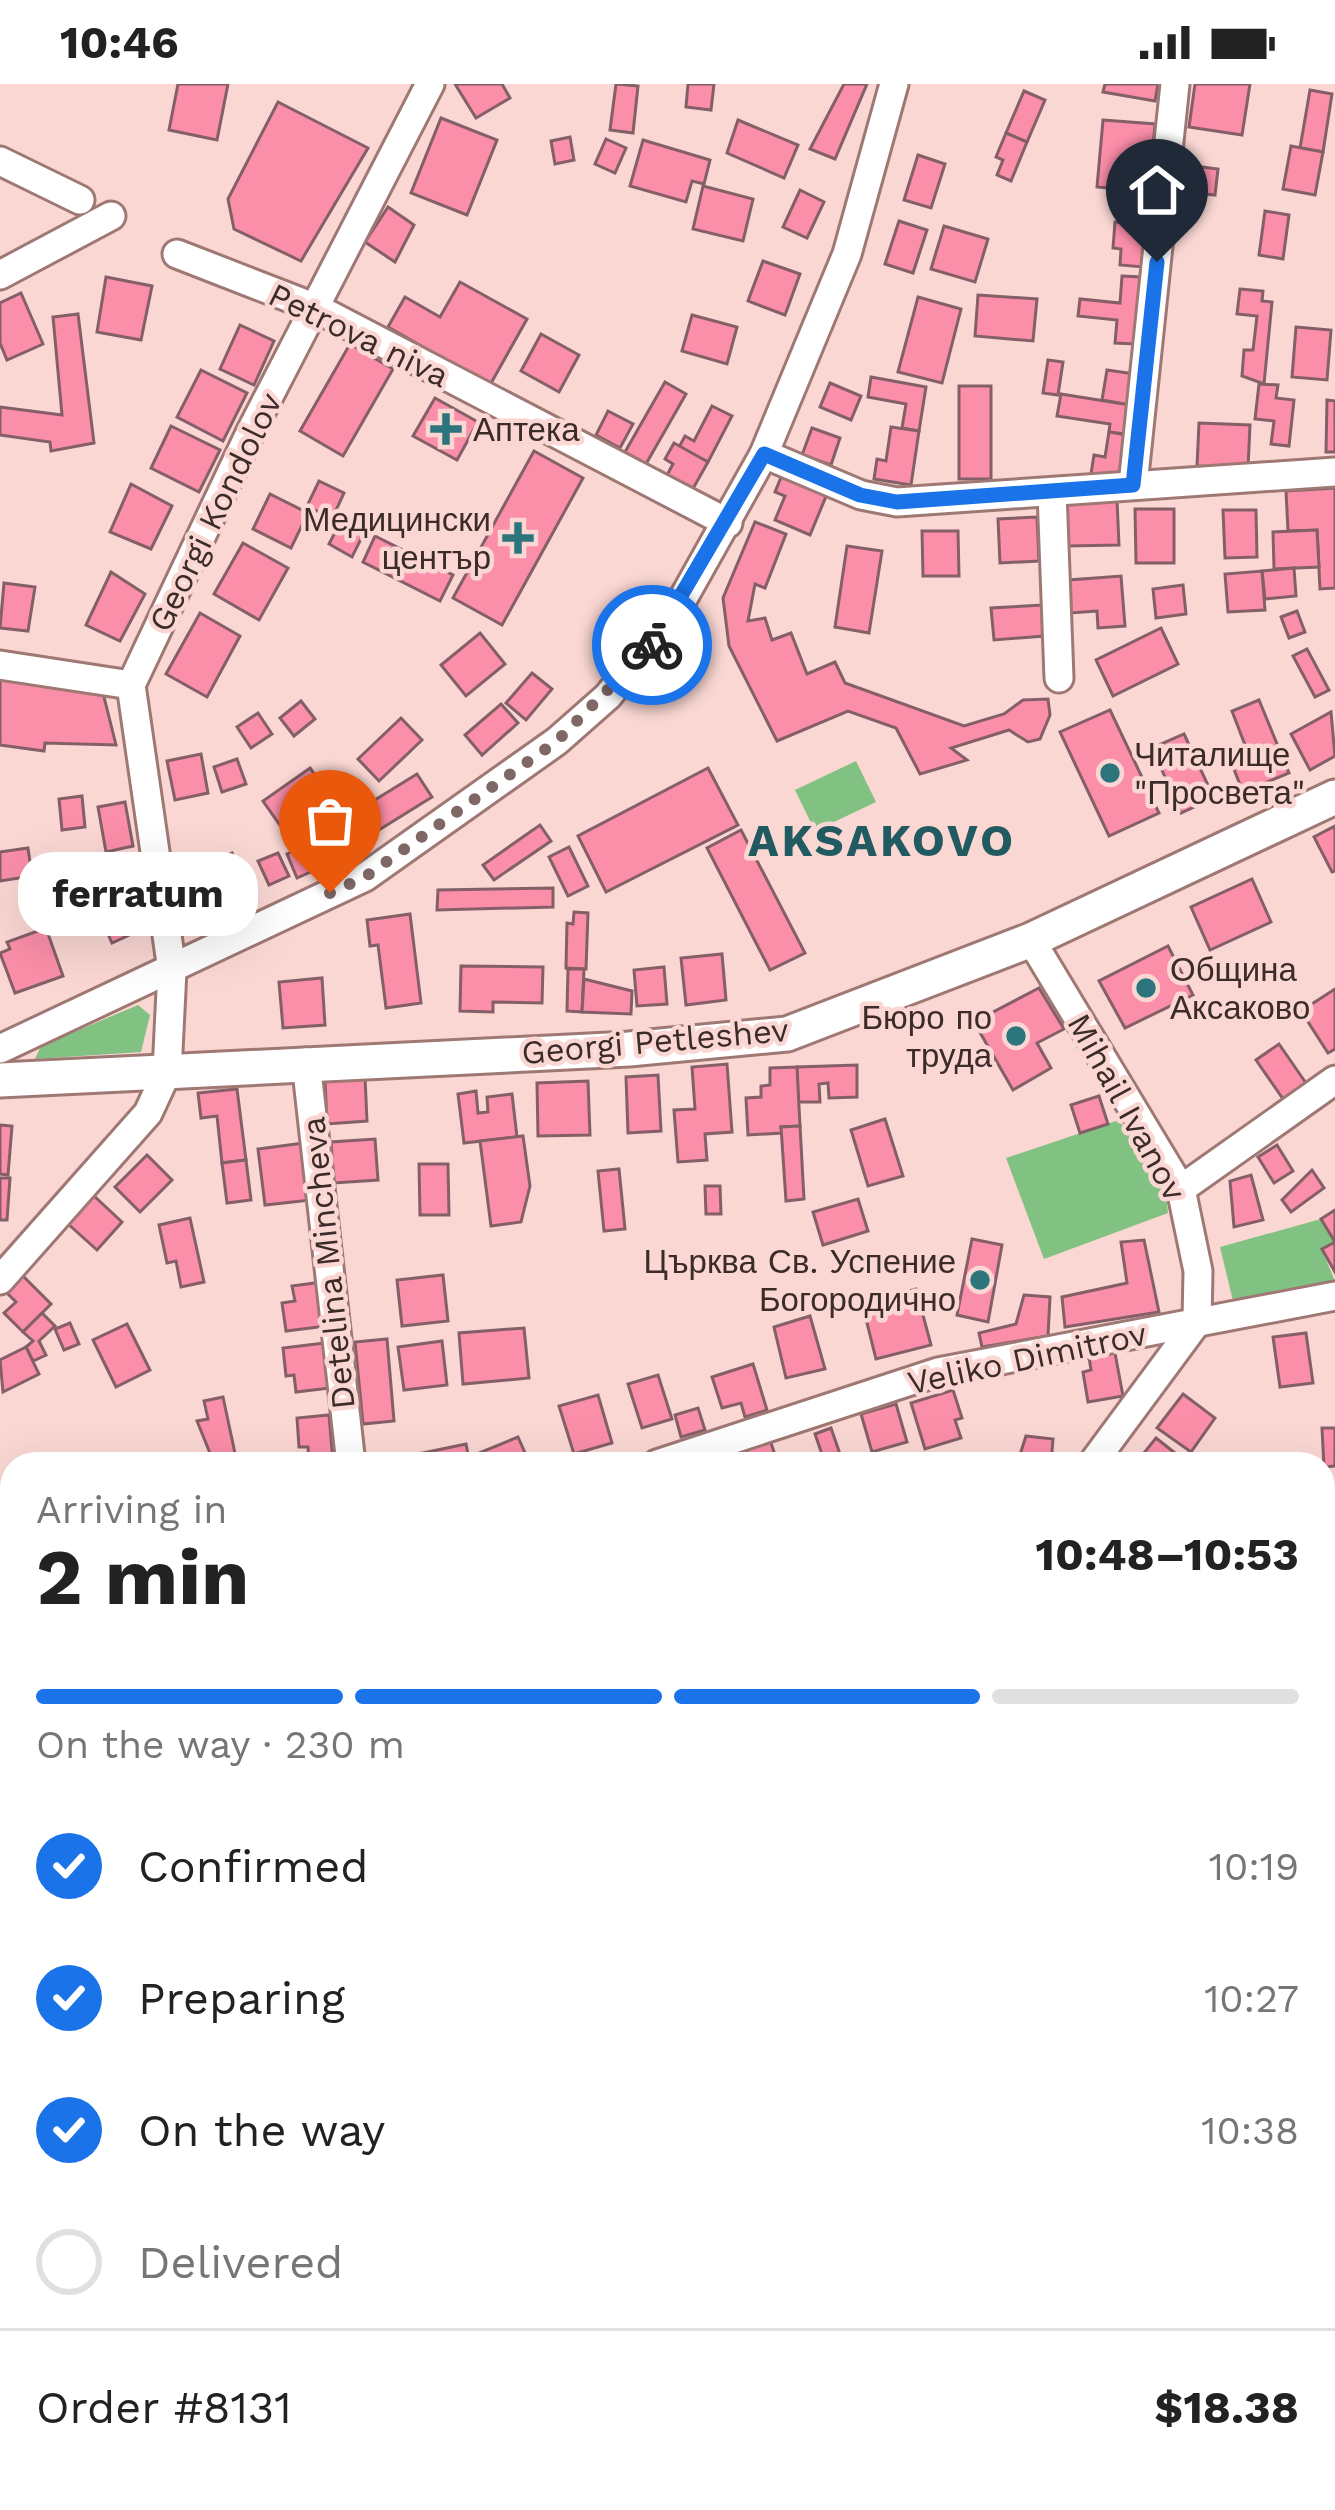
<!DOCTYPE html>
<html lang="en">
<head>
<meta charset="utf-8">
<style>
  :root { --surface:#fff; --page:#f2f2f2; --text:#222; --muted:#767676; --line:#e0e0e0; --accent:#1a73e8 }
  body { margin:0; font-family:"Work Sans",sans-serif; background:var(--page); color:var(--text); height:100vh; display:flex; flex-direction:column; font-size:45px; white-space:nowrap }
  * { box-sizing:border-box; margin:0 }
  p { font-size:39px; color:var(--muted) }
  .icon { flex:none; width:66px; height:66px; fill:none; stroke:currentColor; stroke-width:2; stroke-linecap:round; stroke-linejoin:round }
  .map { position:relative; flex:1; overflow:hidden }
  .sheet { position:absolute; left:0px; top:1368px; width:1335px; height:1059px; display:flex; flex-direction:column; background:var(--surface); border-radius:36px 36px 0 0; box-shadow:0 12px 48px #0002 }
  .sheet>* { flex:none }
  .pin { position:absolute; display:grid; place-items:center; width:102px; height:102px; color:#fff; margin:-123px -51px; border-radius:50% 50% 50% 0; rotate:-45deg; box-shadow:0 0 12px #0007 }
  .pin .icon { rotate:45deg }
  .courier { position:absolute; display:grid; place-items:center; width:120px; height:120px; margin:-60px; border:9px solid #1a73e8; border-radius:50%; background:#fff; color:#222; box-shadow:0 3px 15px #0007 }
  .bubble { position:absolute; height:84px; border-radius:36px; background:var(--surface); box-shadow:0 12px 48px #0002; font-size:39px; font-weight:700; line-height:84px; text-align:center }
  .overview em { font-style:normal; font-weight:700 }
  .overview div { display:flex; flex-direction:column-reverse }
  .overview { display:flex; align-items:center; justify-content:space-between; height:204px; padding:0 36px }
  h1 { font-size:78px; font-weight:700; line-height:90px }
  .bar { display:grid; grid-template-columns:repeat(4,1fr); gap:18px 12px; align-content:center; height:144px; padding:0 36px }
  .bar i { height:15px; border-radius:9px; background:var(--line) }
  .bar .active { background:var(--accent) }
  .bar p { grid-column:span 4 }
  .line { display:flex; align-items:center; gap:30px; padding:0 36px; border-top:3px solid var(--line) }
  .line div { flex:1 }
  ol { padding:0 36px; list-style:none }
  li { display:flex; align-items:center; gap:36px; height:132px }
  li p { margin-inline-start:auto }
  li .icon { padding:12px; border-radius:50%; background:var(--accent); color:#fff; stroke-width:4 }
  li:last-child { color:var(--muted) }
  li i { width:66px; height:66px; border:6px solid var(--line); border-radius:50% }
  .status { display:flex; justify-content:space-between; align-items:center; height:84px; padding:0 60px; background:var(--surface); direction:ltr }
  .status svg { height:33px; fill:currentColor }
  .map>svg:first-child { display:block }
  .green { fill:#81c182 }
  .building { fill:#fb8ea9; stroke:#855f67; stroke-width:3 }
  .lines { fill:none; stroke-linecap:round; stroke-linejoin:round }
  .minor-casing { stroke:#9f7874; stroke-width:33 }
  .major-casing { stroke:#9f7874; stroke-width:39 }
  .minor { stroke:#fff; stroke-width:27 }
  .major { stroke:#fff; stroke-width:33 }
  .done { stroke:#7e6764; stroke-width:12; stroke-dasharray:0 21.6 }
  .route { stroke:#1a73e8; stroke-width:15 }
  .poi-dot { fill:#2c757c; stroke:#fad7d3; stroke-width:4.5 }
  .labels { text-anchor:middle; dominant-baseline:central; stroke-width:9; stroke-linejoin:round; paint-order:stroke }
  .street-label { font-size:33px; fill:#3b2b29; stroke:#fad7d3 }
  .poi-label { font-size:33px; fill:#3b2b29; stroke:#fad7d3; text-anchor:start }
  .district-label { font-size:45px; font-weight:bold; letter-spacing:3px; fill:#215b61; stroke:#fad7d3 }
</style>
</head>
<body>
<div class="status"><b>10:46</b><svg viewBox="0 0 49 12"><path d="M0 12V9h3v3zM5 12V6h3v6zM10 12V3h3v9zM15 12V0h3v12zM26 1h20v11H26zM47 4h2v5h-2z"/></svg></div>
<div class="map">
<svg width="1335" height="2426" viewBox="0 0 1335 2426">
  <rect width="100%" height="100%" fill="#fad7d3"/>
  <g class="green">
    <polygon points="856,677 876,718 815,747 795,706"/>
    <polygon points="138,921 150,931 141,968 35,975 41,962"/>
    <polygon points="1119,1036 1166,1112 1168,1129 1044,1175 1006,1074"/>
    <polygon points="1321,1135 1335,1158 1322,1166 1335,1197 1233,1217 1220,1163"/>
    <polygon points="1323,1970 1335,1970 1335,2067 1323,2070"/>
  </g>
  <g class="building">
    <polygon points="178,0 228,0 217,56 169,46"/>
    <polygon points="455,0 502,0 510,14 476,34"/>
    <polygon points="616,0 638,2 633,49 610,46"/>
    <polygon points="688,0 714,0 711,26 686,23"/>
    <polygon points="844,0 867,0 835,75 810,65"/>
    <polygon points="1105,0 1158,0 1155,17 1103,8"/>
    <polygon points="1195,0 1250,0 1242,51 1189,43"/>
    <polygon points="1310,6 1332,10 1323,68 1300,64"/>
    <polygon points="1024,7 1045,16 1027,58 1006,49"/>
    <polygon points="278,18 368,64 301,177 234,145 228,115"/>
    <polygon points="441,34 497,56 467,131 411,109"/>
    <polygon points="738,36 798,61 784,94 727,69"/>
    <polygon points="1103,36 1155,40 1149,108 1097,103"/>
    <polygon points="1006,49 1027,58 1011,97 997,91 1003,76 996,73"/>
    <polygon points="570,53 574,76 555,80 551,57"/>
    <polygon points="606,55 626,64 615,89 595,80"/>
    <polygon points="643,56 710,76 704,100 692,97 686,118 630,102"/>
    <polygon points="1291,62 1323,68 1315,111 1283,105"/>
    <polygon points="918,71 945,80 931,124 904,116"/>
    <polygon points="1186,81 1218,85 1215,111 1183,108"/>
    <polygon points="703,102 753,115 743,157 693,145"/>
    <polygon points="800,106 824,118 807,154 783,143"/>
    <polygon points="388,123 414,141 395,178 365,158"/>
    <polygon points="1265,127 1289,131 1283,175 1259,171"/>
    <polygon points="899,137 927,146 913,189 885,180"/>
    <polygon points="1115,138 1147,140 1143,183 1120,181 1121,165 1113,164"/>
    <polygon points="944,142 988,155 975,198 931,185"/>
    <polygon points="763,177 800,190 785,231 748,217"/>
    <polygon points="1122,192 1141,193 1135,260 1115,259 1117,236 1078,232 1080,215 1120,219"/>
    <polygon points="106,193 152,202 141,256 97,248"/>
    <polygon points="460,198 527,235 490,301 388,243 405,213 440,233"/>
    <polygon points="1240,205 1263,207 1262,217 1272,218 1264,300 1242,292 1244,266 1253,266 1257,232 1237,230"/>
    <polygon points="21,209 43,260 7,276 0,259 0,219"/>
    <polygon points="978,211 1037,215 1033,257 975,252"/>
    <polygon points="918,213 961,225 942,299 898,288"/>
    <polygon points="78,230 94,359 51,367 50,358 0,351 0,323 62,331 53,233"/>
    <polygon points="692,231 737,243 727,280 682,267"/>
    <polygon points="240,241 274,257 254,301 220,285"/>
    <polygon points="1296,243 1331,246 1327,296 1292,293"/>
    <polygon points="541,250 579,271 559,308 521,287"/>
    <polygon points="350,260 393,285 343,372 300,347"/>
    <polygon points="1048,276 1063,278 1058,311 1043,309"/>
    <polygon points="201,286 247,309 223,357 177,333"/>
    <polygon points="1107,286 1135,290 1130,321 1102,316"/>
    <polygon points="871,293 926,303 919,347 902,344 906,320 868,313"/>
    <polygon points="665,298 686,310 646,380 625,368"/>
    <polygon points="830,299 861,312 851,336 820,323"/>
    <polygon points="1259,300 1278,301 1276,314 1294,316 1289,362 1271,360 1274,337 1255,335"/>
    <rect x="959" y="302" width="32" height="93"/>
    <polygon points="1061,310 1130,321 1125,350 1109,348 1110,340 1057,332"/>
    <polygon points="435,314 478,338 457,376 413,352"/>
    <polygon points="1327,316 1335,317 1335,368 1326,368"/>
    <polygon points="712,322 732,332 708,378 679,363 685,352 694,357"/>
    <polygon points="608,327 633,340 620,364 596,351"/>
    <polygon points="1199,339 1250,341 1248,384 1197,382"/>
    <polygon points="171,342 220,366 199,408 151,384"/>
    <polygon points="891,343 919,347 911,401 874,395 877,375 886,377"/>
    <polygon points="812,344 840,354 831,381 802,371"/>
    <polygon points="1109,348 1133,352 1126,395 1091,390 1094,371 1105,373"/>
    <polygon points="674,359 708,378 691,408 666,393 673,380 665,375"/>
    <polygon points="534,367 583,394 502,541 453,514"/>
    <polygon points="782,391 827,410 810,451 775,436 785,412 775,408"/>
    <polygon points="319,397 344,409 332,435 307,422"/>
    <polygon points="131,400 172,422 151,465 110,448"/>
    <polygon points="1335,404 1335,504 1320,505 1317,446 1288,447 1286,407"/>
    <polygon points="270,410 308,429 291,464 253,445"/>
    <polygon points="1117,416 1119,461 1067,462 1065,417"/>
    <polygon points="1135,425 1174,425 1174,479 1136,479"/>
    <polygon points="1223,426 1256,426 1257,473 1225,474"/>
    <polygon points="1037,433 1039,477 1000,479 998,435"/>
    <polygon points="341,437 364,449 352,473 329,460"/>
    <polygon points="755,438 786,450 765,504 755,500 748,537 765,534 772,556 791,549 807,590 835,578 845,599 964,642 1004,630 1023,616 1048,615 1050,631 1040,655 1028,658 1009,646 951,664 967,676 920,690 896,644 848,627 777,657 729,562 723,514"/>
    <polygon points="1317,446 1319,483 1274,485 1273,448"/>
    <polygon points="922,447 958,447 959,492 923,492"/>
    <polygon points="375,452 453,491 440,517 363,478"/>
    <polygon points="243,459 288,484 259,536 214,510"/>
    <polygon points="847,462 882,467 869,549 835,543"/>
    <polygon points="1294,484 1296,512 1265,515 1262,487"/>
    <polygon points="1262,487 1265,526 1228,528 1225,490"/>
    <polygon points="111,488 145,510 120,557 86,541"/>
    <polygon points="1121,492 1125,542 1098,544 1097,527 1071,529 1069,496"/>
    <polygon points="4,499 35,503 28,547 0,544"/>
    <polygon points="1183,501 1186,530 1156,534 1153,505"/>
    <polygon points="1043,521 1044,552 994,556 991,524"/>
    <polygon points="1297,527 1305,548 1289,554 1281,533"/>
    <polygon points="200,529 240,552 207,613 166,590"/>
    <polygon points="1161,544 1178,580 1113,612 1096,576"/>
    <polygon points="480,549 505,580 466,612 441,581"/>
    <polygon points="1307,565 1329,606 1315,613 1293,572"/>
    <polygon points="532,589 552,605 526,636 506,619"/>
    <polygon points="0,596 103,609 116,661 45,659 44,667 0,661"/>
    <polygon points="1259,616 1289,689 1243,708 1227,668 1245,661 1232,627"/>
    <polygon points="301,617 315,635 294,652 280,634"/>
    <polygon points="501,620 518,639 482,671 465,651"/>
    <polygon points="1110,626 1159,729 1109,752 1060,648"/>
    <polygon points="1331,628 1335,672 1310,686 1291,650"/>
    <polygon points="258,629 272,650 251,664 237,643"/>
    <polygon points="401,634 422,656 379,697 358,675"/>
    <polygon points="1184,650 1214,714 1181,729 1152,664"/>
    <polygon points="201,670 208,709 175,716 167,677"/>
    <polygon points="237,675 246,700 222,708 214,683"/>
    <polygon points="310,684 336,720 289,754 263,717"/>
    <polygon points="708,684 738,741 606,808 578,752"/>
    <polygon points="417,690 432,713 379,746 365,722"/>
    <polygon points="82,712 85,743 62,746 59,715"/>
    <polygon points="125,718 133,762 106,768 98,723"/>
    <polygon points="540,741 551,757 494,796 483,781"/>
    <polygon points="1335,742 1335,787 1332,788 1314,753"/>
    <polygon points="741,746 805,869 770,886 707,764"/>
    <polygon points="328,749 342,773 327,781 313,758"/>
    <polygon points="307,761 317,785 297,794 287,770"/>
    <polygon points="569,763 588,802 568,812 549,773"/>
    <polygon points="28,764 32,792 0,797 0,768"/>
    <polygon points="232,769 252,812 213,829 194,786"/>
    <polygon points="278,769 289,792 269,801 258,777"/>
    <polygon points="1252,795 1271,838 1210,866 1191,823"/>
    <polygon points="553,804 553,823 437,826 438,806"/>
    <polygon points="124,810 140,846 112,859 96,823"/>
    <polygon points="574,828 588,829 586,885 566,884 567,839 573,840"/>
    <polygon points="410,830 421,919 386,924 378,861 370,862 367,836"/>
    <polygon points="46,844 63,892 15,909 0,869 10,865 7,858"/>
    <polygon points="1168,862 1193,911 1125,944 1099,897"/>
    <polygon points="722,870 726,916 686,921 681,874"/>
    <polygon points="461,882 543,883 542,919 493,918 493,928 460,927"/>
    <polygon points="664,883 667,920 637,922 634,886"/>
    <polygon points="568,885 584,885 582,928 567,927"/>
    <polygon points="322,894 325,941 283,944 279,898"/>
    <polygon points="584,895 632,907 631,930 582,928"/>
    <polygon points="1039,904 1064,945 1037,959 1051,984 1013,1006 974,938"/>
    <polygon points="1335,905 1335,965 1328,969 1301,927"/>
    <polygon points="1279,960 1306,999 1283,1015 1256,976"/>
    <polygon points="727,980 732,1048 705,1050 707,1076 678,1078 674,1026 695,1025 692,983"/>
    <polygon points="857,981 857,1013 829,1014 828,999 819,1000 820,1018 798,1018 797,983"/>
    <polygon points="797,983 800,1042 781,1043 782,1049 748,1051 746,1014 761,1013 761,1002 770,1001 770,984"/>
    <polygon points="658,991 661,1047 628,1049 626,993"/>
    <polygon points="365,993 367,1037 327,1040 325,996"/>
    <polygon points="588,997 590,1051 538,1052 537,999"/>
    <polygon points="237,1005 246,1076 222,1079 217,1032 201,1034 198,1009"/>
    <polygon points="476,1007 478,1029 488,1028 487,1013 512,1010 517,1053 464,1059 458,1010"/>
    <polygon points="1099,1012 1108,1040 1080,1049 1071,1021"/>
    <polygon points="885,1035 903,1092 868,1102 851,1046"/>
    <polygon points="0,1041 12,1042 8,1091 0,1090"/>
    <polygon points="800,1042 804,1115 786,1117 781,1043"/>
    <polygon points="523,1052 530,1102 521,1138 491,1142 480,1057"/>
    <polygon points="375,1055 378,1096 334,1099 331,1058"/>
    <polygon points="304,1059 311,1116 265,1121 258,1065"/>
    <polygon points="1277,1061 1293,1087 1274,1099 1258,1073"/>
    <polygon points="147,1071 172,1096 140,1128 115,1103"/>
    <polygon points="246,1076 251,1116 227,1119 222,1079"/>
    <polygon points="419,1080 448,1080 449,1131 420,1131"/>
    <polygon points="619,1085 625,1145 604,1147 598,1087"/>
    <polygon points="1312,1086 1324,1104 1291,1128 1282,1116"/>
    <polygon points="1251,1091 1263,1136 1234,1143 1230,1097"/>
    <polygon points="0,1094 10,1094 7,1136 0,1136"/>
    <polygon points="705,1102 720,1102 721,1130 706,1130"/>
    <polygon points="93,1111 122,1138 97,1166 67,1139"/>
    <polygon points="858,1115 868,1147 823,1161 813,1128"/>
    <polygon points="1335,1126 1335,1188 1322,1165 1335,1158 1321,1135"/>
    <polygon points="190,1134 204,1198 181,1203 176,1177 167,1179 159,1141"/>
    <polygon points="972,1155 1002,1161 988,1238 957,1231"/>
    <polygon points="1144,1156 1159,1228 1065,1243 1062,1213 1127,1199 1121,1158"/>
    <polygon points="22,1191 51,1220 23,1248 4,1229 16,1218 6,1208"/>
    <polygon points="443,1191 448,1237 402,1242 397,1196"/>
    <polygon points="322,1198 327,1242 286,1247 282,1219 295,1217 292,1202"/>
    <polygon points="916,1205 931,1261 876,1275 862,1219"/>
    <polygon points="1024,1211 1050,1213 1048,1252 982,1263 979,1249 1016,1240"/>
    <polygon points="42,1229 55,1242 39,1257 46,1271 33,1277 26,1263 33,1257 23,1248"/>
    <polygon points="810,1232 825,1285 786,1294 774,1243"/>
    <polygon points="70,1239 79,1260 64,1266 55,1245"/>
    <polygon points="127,1240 150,1286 116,1303 93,1256"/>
    <polygon points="524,1244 529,1294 463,1300 459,1249"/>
    <polygon points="1306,1249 1313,1299 1280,1303 1273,1253"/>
    <polygon points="387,1255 394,1337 363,1340 355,1258"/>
    <polygon points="442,1257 447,1301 404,1306 398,1263"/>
    <polygon points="325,1259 330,1304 296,1308 294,1291 286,1292 283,1264"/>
    <polygon points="26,1263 39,1290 3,1308 0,1276"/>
    <polygon points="1115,1269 1123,1312 1088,1318 1083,1288 1091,1286 1089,1273"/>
    <polygon points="753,1280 767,1326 745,1333 741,1319 722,1324 712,1293"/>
    <polygon points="658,1291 672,1335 642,1344 628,1300"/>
    <polygon points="953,1306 962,1334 955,1336 961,1354 925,1365 911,1319"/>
    <polygon points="1183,1310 1215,1334 1191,1368 1157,1344"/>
    <polygon points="598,1311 612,1359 574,1370 559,1322"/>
    <polygon points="223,1313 236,1374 214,1379 197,1337 208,1335 204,1317"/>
    <polygon points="896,1320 907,1358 872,1368 861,1330"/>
    <polygon points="698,1324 705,1346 681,1353 675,1331"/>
    <polygon points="329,1331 333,1377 309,1379 308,1363 299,1363 297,1334"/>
    <polygon points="831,1344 841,1373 825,1379 815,1350"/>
    <polygon points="1322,1344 1335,1344 1335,1382 1324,1383"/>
    <polygon points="1026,1352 1053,1355 1051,1380 1017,1380"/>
    <polygon points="518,1353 530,1380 484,1380 479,1369"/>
    <polygon points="769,1353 778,1380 750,1380 744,1361"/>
    <polygon points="1156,1354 1189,1380 1135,1380"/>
    <polygon points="466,1360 470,1380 420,1380 418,1370"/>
    <polygon points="1277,1370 1277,1380 1248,1380 1247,1372"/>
    <polygon points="1335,2169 1335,2353 1323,2357 1323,2173"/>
    <polygon points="920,2415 960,2415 962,2423 923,2426"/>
  </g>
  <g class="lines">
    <defs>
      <g id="minor">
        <polyline points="0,77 80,116"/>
        <polyline points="177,170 316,224 728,439"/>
        <polyline points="0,191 111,132"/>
        <polyline points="764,370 861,411 897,418 1335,388"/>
        <polyline points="1133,401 1175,0"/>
        <polyline points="1052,408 1059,594"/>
        <polyline points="0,581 131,601"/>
        <polyline points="1031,856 1181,1105 1198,1187 1197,1238 1092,1380"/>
        <polyline points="0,965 365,793 557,657 608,612 676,527 764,370 847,170 894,0"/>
        <polyline points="306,978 351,1380"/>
        <polyline points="1181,1105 1335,996"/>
        <polyline points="0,1196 148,1029 167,988 172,886 131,601 251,347 430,0"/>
        <polyline points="657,1380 938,1288 1335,1212"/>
        <polyline points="0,1595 12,1591"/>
        <polyline points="1323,1636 1335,1636"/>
        <polyline points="0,1952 12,2426"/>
        <polyline points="1323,1970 1335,1970"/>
        <polyline points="1323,2050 1335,2046"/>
        <polyline points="324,2415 325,2426"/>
        <polyline points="848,2415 850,2426"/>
        <polyline points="36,2426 78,2415"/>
      </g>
      <g id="major">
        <polyline points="0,996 629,965 787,950 1031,856 1335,713"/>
        <polyline points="1323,2091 1335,2087"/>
        <polyline points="169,2426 215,2415"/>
      </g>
    </defs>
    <use href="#minor" class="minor-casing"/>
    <use href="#major" class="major-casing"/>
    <use href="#minor" class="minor"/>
    <use href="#major" class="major"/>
  </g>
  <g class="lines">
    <polyline class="done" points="330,809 365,793 557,657 652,561"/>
    <polyline class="route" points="652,561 764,370 860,411 897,418 1133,401 1157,178"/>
  </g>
  <g class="poi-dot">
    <path d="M440 327h12v12h12v12h-12v12h-12v-12h-12v-12h12z"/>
    <path d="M512 436h12v12h12v12h-12v12h-12v-12h-12v-12h12z"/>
    <circle cx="1110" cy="689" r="12"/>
    <circle cx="1146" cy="904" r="12"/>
    <circle cx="1016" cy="952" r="12"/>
    <circle cx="980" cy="1196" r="12"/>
  </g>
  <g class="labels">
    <g class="street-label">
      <text transform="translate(359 251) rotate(26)">Petrova niva</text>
      <text transform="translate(215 428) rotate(-64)">Georgi Kondolov</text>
      <text transform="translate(655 957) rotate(-5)">Georgi Petleshev</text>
      <text transform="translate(1127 1023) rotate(61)">Mihail Ivanov</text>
      <text transform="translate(328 1179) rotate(-96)">Detelina Mincheva</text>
      <text transform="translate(1027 1274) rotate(-12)">Veliko Dimitrov</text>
    </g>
    <g class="poi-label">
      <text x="473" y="345">Аптека</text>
      <text x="491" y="435" text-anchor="end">Медицински<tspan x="491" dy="38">център</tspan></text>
      <text x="1134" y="670">Читалище<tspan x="1134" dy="38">"Просвета"</tspan></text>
      <text x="1170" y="885">Община<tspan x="1170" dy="38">Аксаково</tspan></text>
      <text x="992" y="933" text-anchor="end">Бюро по<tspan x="992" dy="38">труда</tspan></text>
      <text x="956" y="1177" text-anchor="end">Църква Св. Успение<tspan x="956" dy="38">Богородично</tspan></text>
    </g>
    <g class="district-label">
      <text x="882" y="756">AKSAKOVO</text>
    </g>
  </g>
</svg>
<div class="pin" style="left:330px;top:809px;background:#ea580c"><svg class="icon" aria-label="bag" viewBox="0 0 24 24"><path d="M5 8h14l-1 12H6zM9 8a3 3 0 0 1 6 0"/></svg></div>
<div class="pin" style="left:1157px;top:178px;background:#1f2937"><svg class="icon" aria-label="home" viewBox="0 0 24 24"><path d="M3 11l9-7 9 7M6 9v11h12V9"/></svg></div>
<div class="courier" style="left:652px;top:561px"><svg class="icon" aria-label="bike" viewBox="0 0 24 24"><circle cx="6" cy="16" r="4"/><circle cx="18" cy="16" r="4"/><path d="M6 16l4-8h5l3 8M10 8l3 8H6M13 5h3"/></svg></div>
<div class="bubble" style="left:18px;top:768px;width:240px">ferratum</div>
<section class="sheet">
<div class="overview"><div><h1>2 min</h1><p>Arriving in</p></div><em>10:48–10:53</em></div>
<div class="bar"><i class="active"></i><i class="active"></i><i class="active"></i><i></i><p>On the way · 230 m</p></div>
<ol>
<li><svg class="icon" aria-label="check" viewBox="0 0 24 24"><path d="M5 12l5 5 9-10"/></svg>Confirmed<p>10:19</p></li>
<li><svg class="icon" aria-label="check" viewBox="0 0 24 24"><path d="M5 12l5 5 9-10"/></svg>Preparing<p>10:27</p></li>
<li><svg class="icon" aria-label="check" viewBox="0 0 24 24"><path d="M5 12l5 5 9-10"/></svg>On the way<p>10:38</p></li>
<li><i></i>Delivered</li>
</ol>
<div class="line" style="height:156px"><div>Order #8131</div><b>$18.38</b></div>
</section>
</div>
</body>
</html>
